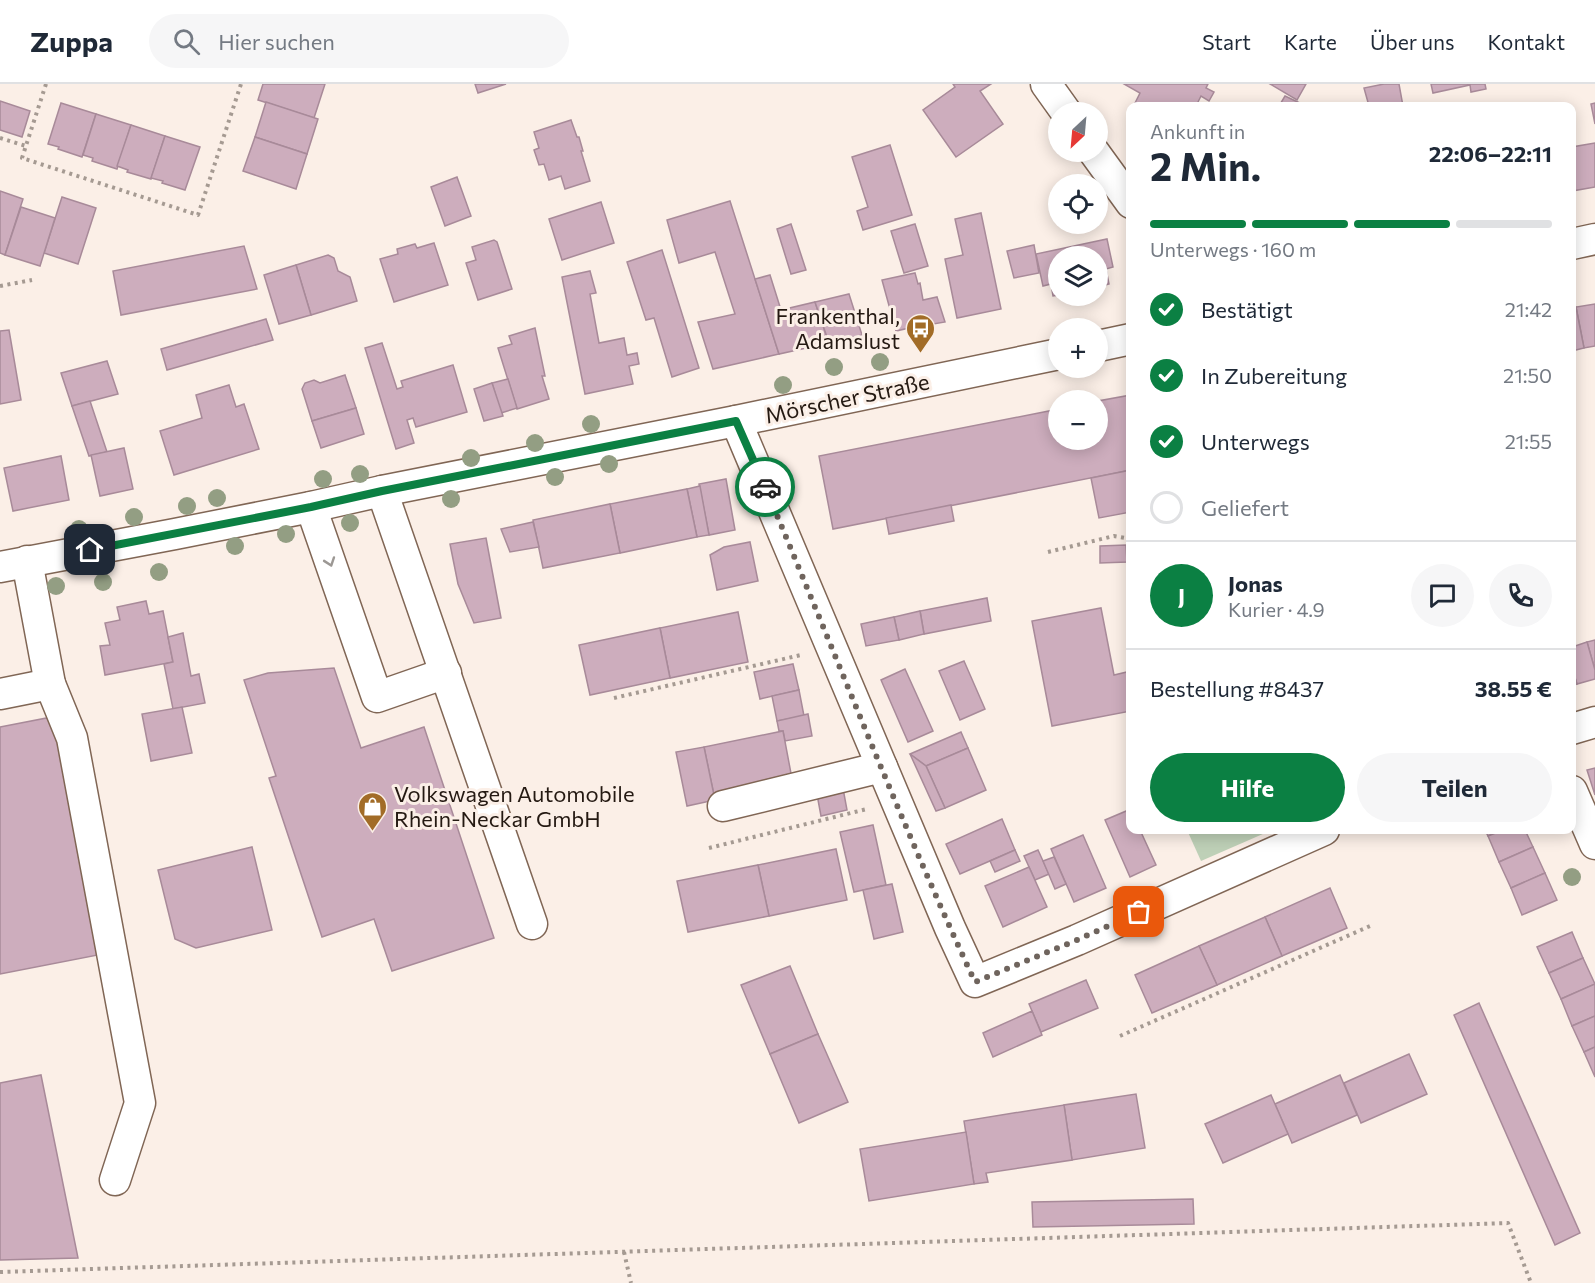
<!DOCTYPE html>
<html lang="de">
<head>
<meta charset="utf-8">
<style>
  :root { --surface:#fff; --page:#f6f6f7; --text:#1f2937; --muted:#747a83; --line:#e0e1e3; --accent:#0b8043 }
  body { margin:0; font-family:Commissioner,sans-serif; background:var(--page); color:var(--text); height:100vh; display:flex; flex-direction:column; font-size:22px; white-space:nowrap }
  * { box-sizing:border-box; margin:0 }
  p { font-size:20px; color:var(--muted) }
  .icon { flex:none; width:33px; height:33px; fill:none; stroke:currentColor; stroke-width:2; stroke-linecap:round; stroke-linejoin:round }
  .map { position:relative; flex:1; overflow:hidden }
  .panel { position:absolute; left:1126px; top:18px; width:450px; height:732px; display:flex; flex-direction:column; background:var(--surface); border-radius:12px; box-shadow:0 3px 15px #0003 }
  .panel>* { flex:none }
  .needle { width:39px; rotate:206deg }
  .tools { position:absolute; left:1048px; top:18px; display:grid; gap:12px }
  .tools a { display:grid; place-items:center; width:60px; height:60px; border-radius:50%; background:var(--surface); box-shadow:0 3px 15px #0003; font-size:30px }
  .pin { position:absolute; display:grid; place-items:center; width:51px; height:51px; color:#fff; margin:-26px; border-radius:12px; box-shadow:0 3px 9px #0006 }
  .courier { position:absolute; display:grid; place-items:center; width:60px; height:60px; margin:-30px; border:4px solid #0b8043; border-radius:50%; background:#fff; color:#222; box-shadow:0 2px 8px #0007 }
  .summary em { font-style:normal; font-weight:700 }
  .summary div { display:flex; flex-direction:column-reverse }
  .summary { display:flex; align-items:center; justify-content:space-between; height:102px; padding:0 24px }
  h1 { font-size:39px; font-weight:700; line-height:45px }
  .bar { display:grid; grid-template-columns:repeat(4,1fr); gap:9px 6px; align-content:center; height:72px; padding:0 24px }
  .bar i { height:8px; border-radius:4px; background:var(--line) }
  .bar .current { background:var(--accent) }
  .bar p { grid-column:span 4 }
  .line { display:flex; align-items:center; gap:15px; padding:0 24px; border-top:2px solid var(--line) }
  .line div { flex:1 }
  .round { display:grid; place-items:center; flex:none; width:63px; height:63px; border-radius:32px; background:var(--page) }
  ol { padding:0 24px; list-style:none }
  li { display:flex; align-items:center; gap:18px; height:66px }
  li p { margin-inline-start:auto }
  li .icon { padding:6px; border-radius:50%; background:var(--accent); color:#fff; stroke-width:4 }
  li:last-child { color:var(--muted) }
  li i { width:33px; height:33px; border:3px solid var(--line); border-radius:50% }
  .action { display:flex; gap:12px; margin-top:auto; padding:12px 24px }
  .action a { flex:1; height:69px; border-radius:36px; background:var(--accent); color:#fff; font-size:24px; font-weight:700; line-height:69px; text-align:center }
  .action a+a { background:var(--page); color:var(--text) }
  header { display:flex; align-items:center; gap:36px; box-sizing:border-box; height:84px; padding:0 30px; background:var(--surface); border-bottom:2px solid var(--line) }
  header strong { font-size:28px }
  nav { display:flex; gap:33px; margin-inline-start:auto; font-size:21px }
  .search { width:420px; height:54px; background:var(--page); display:flex; align-items:center; gap:15px; box-sizing:border-box; padding:0 21px; border-radius:33px; color:var(--muted); font-size:22px }
  .map>svg:first-child { display:block }
  .green { fill:#bed0b7 }
  .building { fill:#cdadbd; stroke:#a88a99; stroke-width:1.5 }
  .lines { fill:none; stroke-linecap:round; stroke-linejoin:round }
  .minor-casing { stroke:#806655; stroke-width:33 }
  .path { stroke:#a59a92; stroke-width:4; stroke-dasharray:3 4.5; stroke-linecap:butt }
  .minor { stroke:#fff; stroke-width:30 }
  .tree { fill:#939e83 }
  .oneway { stroke:#9c9894 }
  .done { stroke:#6f645d; stroke-width:6; stroke-dasharray:0 10.8 }
  .route { stroke:#0b8043; stroke-width:8 }
  .labels { text-anchor:middle; dominant-baseline:central; stroke-width:6; stroke-linejoin:round; paint-order:stroke }
  .poi-label { font-size:22px; fill:#241912; stroke:#fbefe7; text-anchor:end }
  .street-label { font-size:22px; fill:#241912; stroke:#fbefe7 }
</style>
</head>
<body>
<header>
<strong>Zuppa</strong>
<div class="search"><svg class="icon" aria-label="search" viewBox="0 0 24 24"><circle cx="10" cy="10" r="6"/><path d="M15 15l6 6"/></svg>Hier suchen</div>
<nav><a>Start</a><a>Karte</a><a>Über uns</a><a>Kontakt</a></nav>
</header>
<div class="map">
<svg width="1595" height="1199" viewBox="0 0 1595 1199">
  <rect width="100%" height="100%" fill="#fbefe7"/>
  <polygon class="green" points="1187,746 1272,746 1201,777"/>
  <g class="building">
    <polygon points="263,0 325,0 314,34 258,16"/>
    <polygon points="475,0 506,0 478,9"/>
    <polygon points="953,0 991,0 980,7 1003,40 956,73 923,26 955,3"/>
    <polygon points="1124,0 1208,0 1206,4 1214,8 1209,17 1201,12 1196,22 1142,22 1135,19 1140,9"/>
    <polygon points="1270,0 1306,0 1297,16"/>
    <polygon points="1384,0 1399,0 1403,22 1369,22 1364,4"/>
    <polygon points="1431,0 1485,0 1486,5 1471,8 1470,1 1433,9"/>
    <polygon points="1285,12 1306,22 1279,22"/>
    <polygon points="0,17 30,27 22,53 0,46"/>
    <polygon points="266,18 318,35 307,70 255,53"/>
    <polygon points="61,19 96,30 82,73 58,65 59,63 48,60"/>
    <polygon points="1595,19 1595,40 1591,20"/>
    <polygon points="96,30 131,41 117,85 92,77 93,74 83,71"/>
    <polygon points="571,36 577,53 579,53 583,67 581,67 590,97 565,105 561,92 549,96 544,80 539,81 534,66 539,64 534,48"/>
    <polygon points="131,41 165,52 151,95 127,88 128,86 117,82"/>
    <polygon points="165,52 200,63 185,106 162,99 163,97 151,94"/>
    <polygon points="255,53 307,70 296,105 243,87"/>
    <polygon points="1595,59 1595,103 1572,107 1572,63"/>
    <polygon points="890,61 912,131 863,146 857,127 868,123 852,73"/>
    <polygon points="457,93 471,132 445,142 431,103"/>
    <polygon points="0,107 23,115 5,171 0,169"/>
    <polygon points="62,113 96,124 78,180 44,169"/>
    <polygon points="730,117 779,270 713,285 698,238 735,230 715,168 679,179 667,136"/>
    <polygon points="601,118 614,159 562,176 549,135"/>
    <polygon points="21,123 55,134 40,182 5,171"/>
    <polygon points="981,129 1001,225 957,234 945,175 963,171 955,135"/>
    <polygon points="791,140 806,186 791,190 777,145"/>
    <polygon points="915,140 928,182 904,189 891,147"/>
    <polygon points="1107,155 1113,183 1106,185 1109,200 1098,203 1098,172 1059,172 1059,211 1053,212 1051,200 1043,202 1036,170"/>
    <polygon points="494,156 497,158 512,205 478,216 466,179 476,176 472,163"/>
    <polygon points="434,159 448,201 394,218 380,175 398,170 397,165 415,160 417,164"/>
    <polygon points="1034,161 1039,189 1014,194 1007,167"/>
    <polygon points="244,162 257,205 121,231 113,187"/>
    <polygon points="662,166 699,284 672,293 654,234 646,236 627,178"/>
    <polygon points="328,171 334,174 338,187 350,193 357,217 311,231 296,181"/>
    <polygon points="296,181 311,231 279,240 264,191"/>
    <polygon points="590,187 596,209 590,210 599,259 624,254 627,271 637,269 639,280 629,282 633,300 585,310 562,193"/>
    <polygon points="915,189 918,200 920,199 923,216 937,213 945,238 927,241 928,244 919,246 918,242 896,247 882,196"/>
    <polygon points="770,191 781,226 815,218 829,259 779,270 755,195"/>
    <polygon points="849,210 862,251 829,259 815,218"/>
    <polygon points="1595,220 1595,262 1584,264 1576,223"/>
    <polygon points="1576,223 1584,264 1572,267 1572,224"/>
    <polygon points="266,235 273,256 167,286 161,265"/>
    <polygon points="535,244 545,292 542,292 549,315 517,325 498,264 512,260 509,252"/>
    <polygon points="9,246 21,316 0,320 0,247"/>
    <polygon points="382,259 397,305 403,303 401,297 453,281 467,328 416,343 413,334 407,336 414,359 396,365 365,264"/>
    <polygon points="107,277 118,310 72,322 61,289"/>
    <polygon points="345,291 356,324 312,337 302,305 305,299 314,296 320,299"/>
    <polygon points="508,295 517,324 501,329 492,299"/>
    <polygon points="492,299 503,332 484,337 474,305"/>
    <polygon points="229,301 236,323 244,320 259,365 174,391 160,347 202,334 196,311"/>
    <polygon points="1131,311 1131,386 833,445 819,372 1059,325 1059,356 1098,356 1098,317"/>
    <polygon points="90,317 107,368 89,372 72,322"/>
    <polygon points="356,324 364,350 321,364 312,337"/>
    <polygon points="124,364 133,405 100,412 91,371"/>
    <polygon points="61,372 69,416 13,427 4,384"/>
    <polygon points="1131,386 1131,428 1099,434 1091,394"/>
    <polygon points="726,395 735,446 709,451 699,400"/>
    <polygon points="700,402 709,451 697,453 687,405"/>
    <polygon points="687,405 697,453 620,469 610,420"/>
    <polygon points="610,420 620,469 543,484 533,436"/>
    <polygon points="951,421 954,437 889,450 886,434"/>
    <polygon points="533,438 539,463 510,468 501,445"/>
    <polygon points="486,454 501,534 474,539 458,500 450,460"/>
    <polygon points="750,458 758,497 717,506 710,471 724,463"/>
    <polygon points="1126,461 1127,478 1100,479 1100,462"/>
    <polygon points="987,514 991,537 924,550 920,527"/>
    <polygon points="146,517 149,530 163,527 173,578 105,591 100,562 110,561 105,539 120,536 117,523"/>
    <polygon points="1101,524 1114,591 1131,587 1131,627 1052,642 1032,537"/>
    <polygon points="920,527 924,550 899,556 894,533"/>
    <polygon points="738,528 748,578 670,594 660,544"/>
    <polygon points="894,533 899,556 866,562 861,540"/>
    <polygon points="660,544 670,594 590,611 579,561"/>
    <polygon points="183,549 191,592 199,590 205,619 173,625 164,580 173,578 168,553"/>
    <polygon points="1595,556 1595,586 1587,558"/>
    <polygon points="1587,558 1595,586 1595,595 1577,600 1572,584 1572,563"/>
    <polygon points="964,577 985,625 960,636 939,587"/>
    <polygon points="793,580 799,606 760,615 754,588"/>
    <polygon points="334,584 361,664 424,643 494,854 392,887 374,835 322,853 269,694 276,692 244,596 268,589"/>
    <polygon points="1572,584 1577,600 1572,602"/>
    <polygon points="905,585 933,647 908,658 881,596"/>
    <polygon points="799,606 804,632 777,637 772,612"/>
    <polygon points="182,623 192,669 151,677 142,630"/>
    <polygon points="808,630 812,652 785,657 783,647 779,647 777,637"/>
    <polygon points="57,632 103,870 0,890 0,643"/>
    <polygon points="783,647 793,700 715,716 704,663"/>
    <polygon points="961,648 968,664 926,682 910,670"/>
    <polygon points="704,663 715,716 687,722 676,668"/>
    <polygon points="968,664 986,706 945,724 926,682"/>
    <polygon points="910,670 926,682 945,724 936,727"/>
    <polygon points="1595,684 1595,711 1587,686"/>
    <polygon points="842,699 847,726 821,732 816,705"/>
    <polygon points="1131,725 1131,746 1140,746 1156,781 1130,793 1105,736"/>
    <polygon points="1002,735 1015,766 960,790 946,760"/>
    <polygon points="873,741 886,801 854,808 840,748"/>
    <polygon points="1485,746 1503,746 1488,752"/>
    <polygon points="1503,746 1525,746 1533,763 1499,778 1488,752"/>
    <polygon points="1083,751 1106,804 1074,818 1051,765"/>
    <polygon points="252,763 272,846 196,864 175,855 158,786"/>
    <polygon points="1533,763 1545,789 1511,804 1499,778"/>
    <polygon points="836,765 847,816 769,832 758,781"/>
    <polygon points="1015,766 1020,777 995,788 990,777"/>
    <polygon points="1038,766 1049,790 1035,796 1024,772"/>
    <polygon points="1054,773 1066,800 1055,805 1043,777"/>
    <polygon points="758,781 769,832 688,848 677,797"/>
    <polygon points="1029,783 1047,823 1003,843 985,802"/>
    <polygon points="1545,789 1557,816 1522,831 1511,804"/>
    <polygon points="892,800 903,848 874,855 863,806"/>
    <polygon points="1330,804 1347,844 1282,872 1265,833"/>
    <polygon points="1265,833 1282,872 1217,901 1199,862"/>
    <polygon points="1572,848 1583,874 1549,889 1537,863"/>
    <polygon points="1199,862 1217,901 1152,929 1135,891"/>
    <polygon points="1583,874 1595,900 1561,915 1549,889"/>
    <polygon points="790,882 818,950 770,970 741,901"/>
    <polygon points="1086,896 1098,924 1041,948 1029,920"/>
    <polygon points="1595,900 1595,932 1572,942 1561,915"/>
    <polygon points="1479,919 1580,1149 1555,1161 1454,931"/>
    <polygon points="1032,927 1042,951 993,973 983,949"/>
    <polygon points="1595,932 1595,963 1584,968 1572,942"/>
    <polygon points="818,950 848,1018 799,1039 770,970"/>
    <polygon points="1595,963 1595,993 1584,968"/>
    <polygon points="1409,970 1427,1010 1361,1039 1344,999"/>
    <polygon points="41,991 78,1174 0,1176 0,999"/>
    <polygon points="1340,991 1357,1031 1292,1059 1275,1020"/>
    <polygon points="1136,1010 1145,1064 1072,1076 1064,1021"/>
    <polygon points="1271,1011 1288,1050 1223,1079 1205,1040"/>
    <polygon points="1064,1021 1072,1076 986,1089 988,1098 974,1100 964,1037"/>
    <polygon points="966,1048 974,1100 869,1117 860,1065"/>
    <polygon points="1193,1115 1194,1140 1033,1143 1032,1118"/>
  </g>
  <g class="lines">
    <defs>
      <g id="minor">
        <polyline points="1046,0 1066,28"/>
        <polyline points="1094,68 1131,119"/>
        <polyline points="1572,160 1595,155"/>
        <polyline points="1098,262 1131,255"/>
        <polyline points="736,337 950,844 975,898 1077,856 1324,746"/>
        <polyline points="382,407 532,840"/>
        <polyline points="311,423 377,613 446,589"/>
        <polyline points="0,483 175,450 311,423 382,407 736,337 1059,270"/>
        <polyline points="50,600 72,654 140,1019 115,1096"/>
        <polyline points="0,610 50,600 27,477"/>
        <polyline points="1572,645 1595,638"/>
        <polyline points="1572,707 1595,760"/>
        <polyline points="723,722 882,683"/>
      </g>
    </defs>
    <use href="#minor" class="minor-casing"/>
    <g class="path">
      <polyline points="46,0 22,74 198,131 241,0"/>
      <polyline points="0,54 26,62"/>
      <polyline points="0,202 32,196"/>
      <polyline points="1048,468 1114,452 1131,455"/>
      <polyline points="614,614 801,571"/>
      <polyline points="709,764 867,725"/>
      <polyline points="1120,952 1370,842"/>
      <polyline points="624,1168 631,1199"/>
      <polyline points="0,1188 1508,1139 1531,1199"/>
    </g>
    <use href="#minor" class="minor"/>
  </g>
  <g class="tree">
    <circle cx="880" cy="278" r="9"/>
    <circle cx="834" cy="283" r="9"/>
    <circle cx="783" cy="301" r="9"/>
    <circle cx="591" cy="340" r="9"/>
    <circle cx="535" cy="359" r="9"/>
    <circle cx="471" cy="374" r="9"/>
    <circle cx="609" cy="380" r="9"/>
    <circle cx="360" cy="390" r="9"/>
    <circle cx="555" cy="393" r="9"/>
    <circle cx="323" cy="395" r="9"/>
    <circle cx="217" cy="414" r="9"/>
    <circle cx="451" cy="415" r="9"/>
    <circle cx="187" cy="422" r="9"/>
    <circle cx="134" cy="433" r="9"/>
    <circle cx="350" cy="439" r="9"/>
    <circle cx="79" cy="445" r="9"/>
    <circle cx="286" cy="450" r="9"/>
    <circle cx="235" cy="462" r="9"/>
    <circle cx="159" cy="488" r="9"/>
    <circle cx="103" cy="498" r="9"/>
    <circle cx="56" cy="502" r="9"/>
    <circle cx="1572" cy="793" r="9"/>
  </g>
  <defs><path id="oneway-chevron" d="M-2-3.5L2.5 0L-2 3.5" fill="none" stroke-width="1.6" stroke-linecap="round" stroke-linejoin="round" transform="scale(1.5)"/></defs>
  <use class="oneway" href="#oneway-chevron" transform="translate(330 478) rotate(71)"/>
  <g class="lines">
    <path class="done" d="M765 403C835 568 899 735 975 898L1077 856 1139 828"/>
    <polyline class="route" points="90,466 311,423 382,407 736,337 765,403"/>
  </g>
  <defs>
    <symbol id="bus-pin" viewBox="-11 -11 22 30"><path d="M0 17L-7.5 6A9.5 9.5 0 1 1 7.5 6Z" fill="#a26c27" stroke="#fbefe7"/><path d="M-5-6H5V4H4V6H2V4H-2V6H-4V4H-5ZM-3.5-4V0h7V-4ZM-3.5 1.2v1.5H-2V1.2ZM2 1.2v1.5H3.5V1.2Z" fill="#fff"/></symbol>
    <symbol id="shop-pin" viewBox="-11 -11 22 30"><path d="M0 17L-7.5 6A9.5 9.5 0 1 1 7.5 6Z" fill="#a26c27" stroke="#fbefe7"/><path d="M-5-2.5h2.3a2.7 3.5 0 0 1 5.4 0H5L5.5 6h-11ZM-1.5-2.5h3a1.5 2.3 0 0 0-3 0Z" fill="#fff"/></symbol>
  </defs>
  <g fill-rule="evenodd">
    <use href="#bus-pin" x="904" y="228" width="33" height="45"/>
    <use href="#shop-pin" x="356" y="706" width="33" height="45"/>
  </g>
  <g class="labels">
    <g class="poi-label">
      <text x="900" y="231">Frankenthal,<tspan x="900" dy="25">Adamslust</tspan></text>
      <text x="394" y="709" text-anchor="start">Volkswagen Automobile<tspan x="394" dy="25">Rhein-Neckar GmbH</tspan></text>
    </g>
    <g class="street-label">
      <text transform="translate(847 314) rotate(-12)">Mörscher Straße</text>
    </g>
  </g>
</svg>
<div class="tools">
<a><svg class="needle" viewBox="-14 -14 28 28"><path d="M0-13l5 13h-10z" fill="#e53935"/><path d="M0 13l5-13h-10z" fill="#747a83"/></svg></a>
<a><svg class="icon" aria-label="locate" viewBox="0 0 24 24"><circle cx="12" cy="12" r="6"/><path d="M12 2v4M12 18v4M2 12h4M18 12h4"/></svg></a>
<a><svg class="icon" aria-label="layers" viewBox="0 0 24 24"><path d="M12 4l9 5-9 5-9-5zM3 14l9 5 9-5"/></svg></a>
<a>+</a>
<a>−</a>
</div>
<div class="pin" style="left:1139px;top:828px;background:#ea580c"><svg class="icon" aria-label="bag" viewBox="0 0 24 24"><path d="M5 8h14l-1 12H6zM9 8a3 3 0 0 1 6 0"/></svg></div>
<div class="pin" style="left:90px;top:466px;background:#1f2937"><svg class="icon" aria-label="home" viewBox="0 0 24 24"><path d="M3 11l9-7 9 7M6 9v11h12V9"/></svg></div>
<div class="courier" style="left:765px;top:403px"><svg class="icon" aria-label="car" viewBox="0 0 24 24"><path d="M5 17H2v-5l4-1 3-4h7l3 4 3 1v5h-3M9 17h6M6 11h13"/><circle cx="7" cy="17" r="2"/><circle cx="17" cy="17" r="2"/></svg></div>
<section class="panel">
<div class="summary"><div><h1>2 Min.</h1><p>Ankunft in</p></div><em>22:06–22:11</em></div>
<div class="bar"><i class="current"></i><i class="current"></i><i class="current"></i><i></i><p>Unterwegs · 160 m</p></div>
<ol>
<li><svg class="icon" aria-label="check" viewBox="0 0 24 24"><path d="M5 12l5 5 9-10"/></svg>Bestätigt<p>21:42</p></li>
<li><svg class="icon" aria-label="check" viewBox="0 0 24 24"><path d="M5 12l5 5 9-10"/></svg>In Zubereitung<p>21:50</p></li>
<li><svg class="icon" aria-label="check" viewBox="0 0 24 24"><path d="M5 12l5 5 9-10"/></svg>Unterwegs<p>21:55</p></li>
<li><i></i>Geliefert</li>
</ol>
<div class="line" style="height:108px"><b class="round" style="background:var(--accent);color:#fff">J</b><div><b>Jonas</b><p>Kurier · 4.9</p></div><a class="round"><svg class="icon" aria-label="chat" viewBox="0 0 24 24"><path d="M4 5h16v11H9l-5 4z"/></svg></a><a class="round"><svg class="icon" aria-label="phone" viewBox="0 0 24 24"><path d="M5 4h4l2 5-3 2q2 4 5 5l2-3 5 2v4C11 20 4 13 5 4z"/></svg></a></div>
<div class="line" style="height:78px"><div>Bestellung #8437</div><b>38.55 €</b></div>
<div class="action"><a>Hilfe</a><a>Teilen</a></div>
</section>
</div>
</body>
</html>
